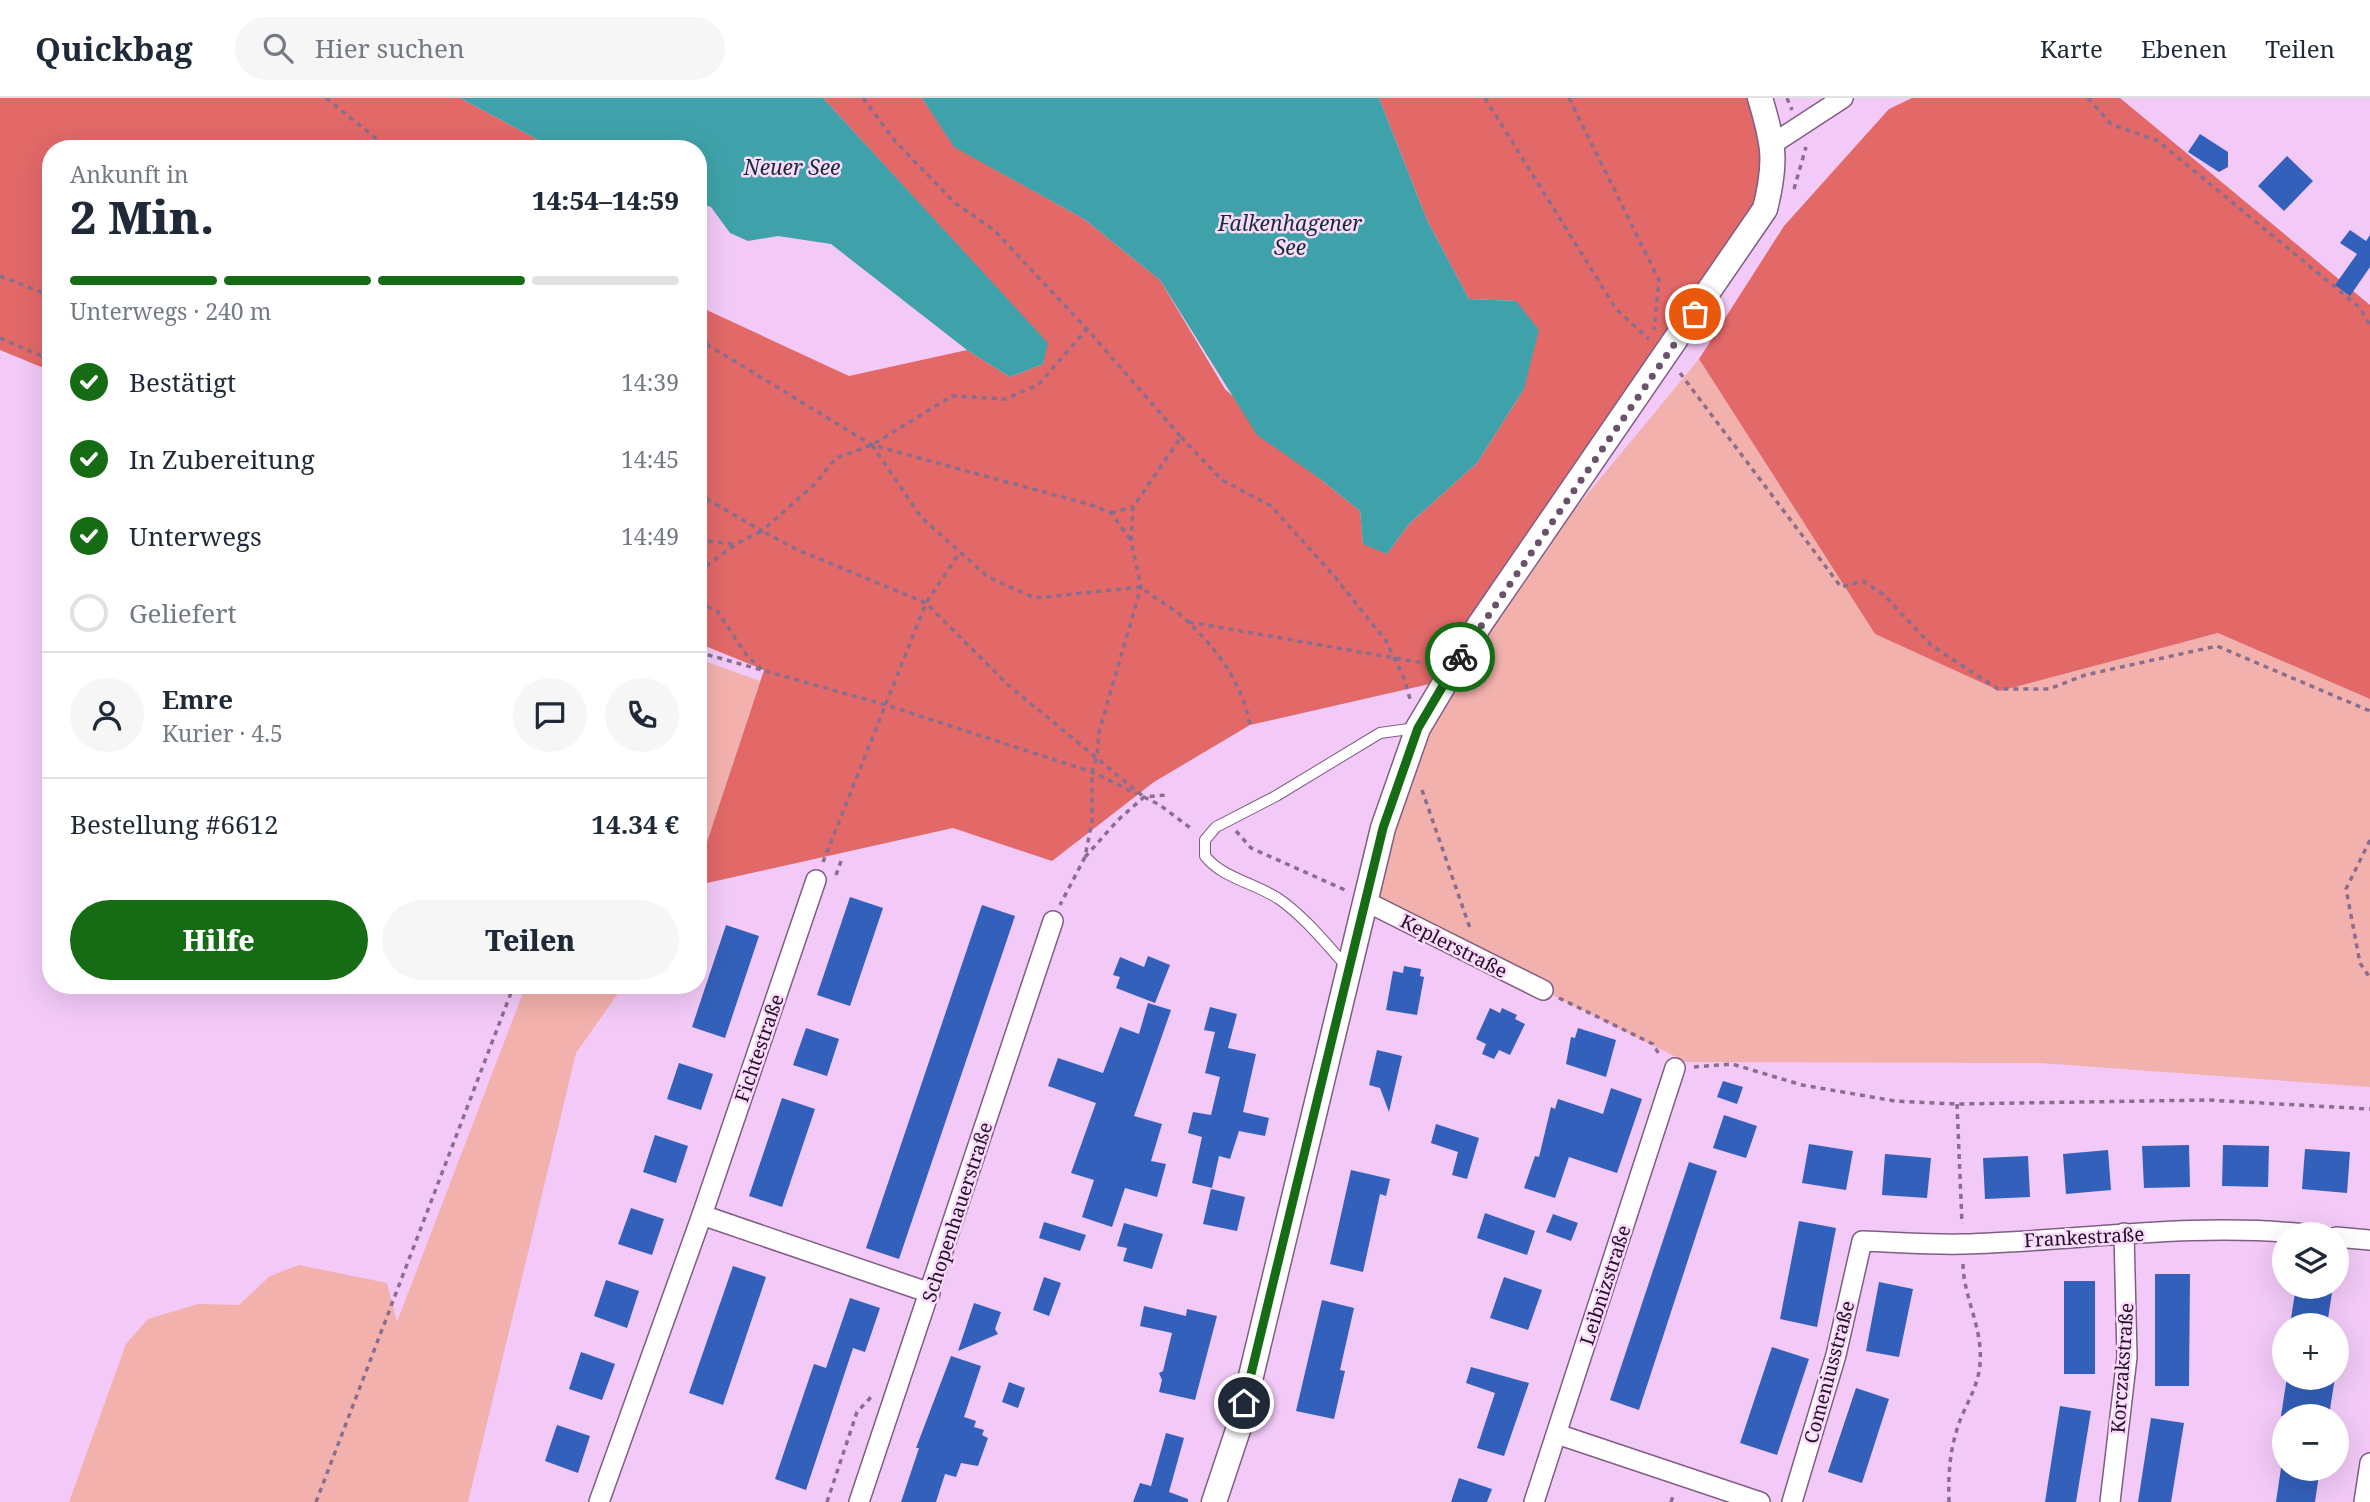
<!DOCTYPE html>
<html lang="de">
<head>
<meta charset="utf-8">
<style>
  :root { --surface:#fff; --page:#f6f6f7; --text:#1f2937; --muted:#747a83; --line:#e0e1e3; --accent:#166c14 }
  body { margin:0; font-family:"Noto Serif",serif; background:var(--page); color:var(--text); height:100vh; display:flex; flex-direction:column; font-size:26px; white-space:nowrap }
  * { box-sizing:border-box; margin:0 }
  p { font-size:23px; color:var(--muted) }
  .icon { flex:none; width:38px; height:38px; fill:none; stroke:currentColor; stroke-width:2; stroke-linecap:round; stroke-linejoin:round }
  .map { position:relative; flex:1; overflow:hidden }
  .drawer { position:absolute; left:42px; top:42px; width:665px; height:854px; display:flex; flex-direction:column; background:var(--surface); border-radius:28px; box-shadow:0 7px 28px #0002 }
  .drawer>* { flex:none }
  .tools { position:absolute; left:2272px; top:1124px; display:grid; gap:14px }
  .tools a { display:grid; place-items:center; width:77px; height:77px; border-radius:50%; background:var(--surface); box-shadow:0 7px 28px #0002; font-size:35px }
  .pin { position:absolute; display:grid; place-items:center; width:60px; height:60px; color:#fff; margin:-30px; border:4px solid #fff; border-radius:50%; box-shadow:0 2px 7px #0007 }
  .courier { position:absolute; display:grid; place-items:center; width:70px; height:70px; margin:-35px; border:5px solid #166c14; border-radius:50%; background:#fff; color:#222; box-shadow:0 2px 9px #0007 }
  .headline em { font-style:normal; font-weight:800 }
  .headline div { display:flex; flex-direction:column-reverse }
  .headline { display:flex; align-items:center; justify-content:space-between; height:119px; padding:0 28px }
  h1 { font-size:46px; font-weight:800; line-height:52px }
  .bar { display:grid; grid-template-columns:repeat(4,1fr); gap:10px 7px; align-content:center; height:84px; padding:0 28px }
  .bar i { height:9px; border-radius:5px; background:var(--line) }
  .bar .active { background:var(--accent) }
  .bar p { grid-column:span 4 }
  .line { display:flex; align-items:center; gap:18px; padding:0 28px; border-top:2px solid var(--line) }
  .line div { flex:1 }
  .round { display:grid; place-items:center; flex:none; width:74px; height:74px; border-radius:37px; background:var(--page) }
  ol { padding:0 28px; list-style:none }
  li { display:flex; align-items:center; gap:21px; height:77px }
  li p { margin-inline-start:auto }
  li .icon { padding:7px; border-radius:50%; background:var(--accent); color:#fff; stroke-width:4 }
  li:last-child { color:var(--muted) }
  li i { width:38px; height:38px; border:4px solid var(--line); border-radius:50% }
  .action { display:flex; gap:14px; margin-top:auto; padding:14px 28px }
  .action a { flex:1; height:80px; border-radius:42px; background:var(--accent); color:#fff; font-size:28px; font-weight:800; line-height:80px; text-align:center }
  .action a+a { background:var(--page); color:var(--text) }
  header { display:flex; align-items:center; gap:42px; box-sizing:border-box; height:98px; padding:0 35px; background:var(--surface); border-bottom:2px solid var(--line) }
  header strong { font-size:33px }
  nav { display:flex; gap:38px; margin-inline-start:auto; font-size:24px }
  .search { width:490px; height:63px; background:var(--page); display:flex; align-items:center; gap:18px; box-sizing:border-box; padding:0 24px; border-radius:38px; color:var(--muted); font-size:26px }
  .map>svg:first-child { display:block }
  .green { fill:#f3b1ad }
  .forest { fill:#e26968 }
  .water { fill:#3fa2aa }
  .building { fill:#3360ba }
  .lines { fill:none; stroke-linecap:round; stroke-linejoin:round }
  .service-casing { stroke:#805d85; stroke-width:12 }
  .minor-casing { stroke:#805d85; stroke-width:22 }
  .tertiary-casing { stroke:#805d85; stroke-width:27 }
  .path { stroke:#8a6e8e; stroke-width:3.5; stroke-dasharray:5 5; stroke-linecap:butt }
  .service { stroke:#fff; stroke-width:10 }
  .minor { stroke:#fff; stroke-width:19 }
  .tertiary { stroke:#fff; stroke-width:24 }
  .done { stroke:#6a526d; stroke-width:7; stroke-dasharray:0 12.6 }
  .route { stroke:#166c14; stroke-width:9 }
  .labels { text-anchor:middle; dominant-baseline:central; stroke-width:5; stroke-linejoin:round; paint-order:stroke }
  .street-label { font-size:19px; fill:#201222; stroke:#fbdafe }
  .water-label { font-size:21px; font-style:italic; fill:#133134; stroke:#fbdafe }
</style>
</head>
<body>
<header>
<strong>Quickbag</strong>
<div class="search"><svg class="icon" aria-label="search" viewBox="0 0 24 24"><circle cx="10" cy="10" r="6"/><path d="M15 15l6 6"/></svg>Hier suchen</div>
<nav><a>Karte</a><a>Ebenen</a><a>Teilen</a></nav>
</header>
<div class="map">
<svg width="2370" height="1404" viewBox="0 0 2370 1404">
  <rect width="100%" height="100%" fill="#f2c9f7"/>
  <g class="green">
    <polygon points="1699,261 1875,536 2000,593 2218,535 2370,601 2370,989 2040,965 1686,964 1365,803 1383,730 1480,526"/>
    <polygon points="698,561 760,583 698,771"/>
    <polygon points="526,887 624,887 576,955 468,1404 69,1404 126,1246 148,1221 198,1206 239,1207 270,1178 299,1167 387,1185 397,1224"/>
  </g>
  <g class="forest">
    <polygon points="0,0 460,0 555,51 51,51 51,273 0,252"/>
    <polygon points="823,0 922,0 955,49 1084,121 1160,182 1225,291 1319,380 1360,413 1363,445 1387,456 1409,426 1477,365 1524,291 1516,203 1469,201 1427,122 1379,0 1764,0 1773,81 1447,582 1250,627 1154,684 1052,763 953,730 698,787 698,771 764,572 698,545 698,208 849,278 967,252 1010,279 1043,266 1047,245"/>
    <polygon points="1912,0 2120,0 2370,207 2370,601 2218,535 2000,593 1875,536 1699,261 1784,128 1889,11"/>
  </g>
  <g class="water">
    <polygon points="460,0 823,0 1048,245 1043,266 1010,279 967,252 831,146 778,138 748,143 730,135 711,109 698,105 698,51 555,51"/>
    <polygon points="922,0 1379,0 1427,122 1469,201 1516,203 1539,232 1524,291 1477,365 1409,426 1387,456 1363,446 1360,413 1319,380 1257,337 1160,182 1084,121 954,49"/>
  </g>
  <g class="building">
    <polygon points="2200,36 2228,54 2228,69 2219,74 2188,54"/>
    <polygon points="2287,58 2313,83 2284,113 2258,88"/>
    <polygon points="2350,132 2366,143 2370,137 2370,169 2350,198 2335,187 2357,156 2340,145"/>
    <polygon points="850,799 883,810 850,908 817,897"/>
    <polygon points="982,807 1015,818 899,1161 866,1150"/>
    <polygon points="726,827 759,838 725,940 692,929"/>
    <polygon points="1148,858 1170,867 1155,905 1116,890 1120,879 1113,877 1120,859 1144,869"/>
    <polygon points="1404,868 1421,871 1420,878 1424,879 1417,917 1386,912 1393,873 1403,875"/>
    <polygon points="1148,905 1171,912 1134,1018 1162,1026 1151,1063 1166,1066 1157,1099 1125,1090 1112,1129 1082,1119 1094,1082 1071,1075 1096,1005 1048,988 1058,960 1103,975 1120,929 1139,936"/>
    <polygon points="1210,909 1237,916 1228,950 1256,956 1243,1014 1269,1020 1265,1038 1239,1033 1230,1061 1219,1058 1212,1090 1192,1085 1202,1039 1188,1035 1193,1014 1211,1017 1220,979 1205,975 1215,934 1204,932"/>
    <polygon points="1490,910 1500,915 1502,910 1517,917 1515,921 1525,926 1510,957 1499,952 1494,961 1482,956 1486,946 1476,941"/>
    <polygon points="806,930 839,941 827,978 793,967"/>
    <polygon points="1578,930 1616,942 1606,979 1566,966 1571,939 1575,940"/>
    <polygon points="1377,952 1402,958 1389,1014 1380,990 1369,987"/>
    <polygon points="679,965 713,976 701,1012 667,1001"/>
    <polygon points="1723,983 1743,989 1737,1006 1717,999"/>
    <polygon points="1611,990 1642,1001 1617,1075 1569,1059 1555,1100 1524,1090 1535,1058 1539,1059 1551,1009 1555,1011 1558,1001 1603,1016"/>
    <polygon points="782,1000 815,1011 782,1109 749,1098"/>
    <polygon points="1724,1017 1757,1028 1746,1060 1713,1050"/>
    <polygon points="1436,1026 1479,1040 1467,1081 1452,1077 1458,1054 1431,1045"/>
    <polygon points="655,1037 688,1048 676,1085 643,1074"/>
    <polygon points="1809,1046 1853,1053 1846,1092 1802,1085"/>
    <polygon points="2189,1047 2190,1089 2144,1090 2142,1048"/>
    <polygon points="2223,1047 2269,1048 2268,1089 2222,1088"/>
    <polygon points="2305,1051 2350,1054 2347,1095 2302,1091"/>
    <polygon points="2108,1052 2111,1092 2066,1096 2063,1056"/>
    <polygon points="1885,1056 1931,1060 1927,1100 1882,1097"/>
    <polygon points="2028,1058 2030,1099 1985,1101 1983,1060"/>
    <polygon points="1689,1064 1717,1073 1639,1312 1610,1302"/>
    <polygon points="1351,1072 1390,1081 1386,1098 1380,1096 1363,1174 1330,1166"/>
    <polygon points="1211,1091 1245,1099 1237,1133 1203,1126"/>
    <polygon points="631,1110 664,1121 652,1157 618,1146"/>
    <polygon points="1485,1115 1535,1133 1527,1157 1477,1140"/>
    <polygon points="1553,1116 1578,1125 1571,1143 1546,1134"/>
    <polygon points="1799,1123 1836,1130 1817,1229 1780,1221"/>
    <polygon points="1044,1124 1086,1137 1080,1153 1039,1140"/>
    <polygon points="1124,1125 1163,1136 1152,1171 1123,1163 1127,1150 1117,1148"/>
    <polygon points="733,1168 766,1179 723,1307 689,1295"/>
    <polygon points="2155,1176 2190,1176 2189,1288 2155,1288"/>
    <polygon points="1044,1179 1061,1185 1049,1218 1033,1212"/>
    <polygon points="1504,1179 1542,1192 1528,1232 1490,1220"/>
    <polygon points="606,1182 639,1193 627,1230 594,1218"/>
    <rect x="2064" y="1183" width="31" height="93"/>
    <polygon points="1879,1184 1913,1191 1899,1259 1866,1253"/>
    <polygon points="2296,1188 2333,1188 2327,1227 2290,1227"/>
    <polygon points="850,1200 880,1210 865,1254 853,1250 806,1392 775,1381 814,1266 826,1270"/>
    <polygon points="1322,1202 1354,1210 1340,1272 1345,1273 1334,1321 1296,1313"/>
    <polygon points="974,1205 1001,1214 995,1231 998,1236 958,1253"/>
    <polygon points="1144,1208 1186,1218 1187,1211 1217,1218 1195,1302 1159,1294 1162,1282 1159,1275 1163,1273 1172,1235 1140,1228"/>
    <polygon points="1772,1249 1809,1261 1777,1357 1740,1345"/>
    <polygon points="581,1254 615,1266 602,1302 569,1291"/>
    <polygon points="951,1258 981,1268 964,1319 976,1323 974,1329 984,1332 982,1337 988,1340 978,1368 961,1365 956,1379 945,1376 936,1404 901,1404 919,1350 916,1350"/>
    <polygon points="1471,1269 1529,1285 1504,1358 1477,1350 1495,1295 1466,1285"/>
    <polygon points="2287,1279 2335,1279 2329,1318 2281,1318"/>
    <polygon points="1009,1284 1025,1290 1018,1310 1002,1304"/>
    <polygon points="1856,1290 1889,1301 1862,1385 1828,1374"/>
    <polygon points="2060,1308 2091,1313 2076,1404 2045,1404"/>
    <polygon points="2151,1320 2184,1325 2171,1404 2138,1404"/>
    <polygon points="557,1327 590,1338 578,1375 545,1363"/>
    <polygon points="1166,1335 1184,1340 1169,1394 1188,1401 1188,1404 1133,1404 1140,1385 1151,1388"/>
    <polygon points="2281,1370 2320,1370 2315,1404 2276,1404"/>
    <polygon points="1459,1380 1492,1391 1487,1404 1451,1404"/>
  </g>
  <g class="lines">
    <defs>
      <path id="service" d="M1348 870C1327 847 1305 819 1279 801 1255 785 1222 780 1205 758V742L1216 729 1276 698 1380 635 1416 630"/>
      <g id="minor">
        <polyline points="1774,45 1843,0"/>
        <polyline points="1365,803 1543,892"/>
        <polyline points="702,1117 816,782"/>
        <polyline points="2336,1139 2370,1142"/>
        <polyline points="1557,1336 1760,1404"/>
        <polyline points="599,1404 702,1117 930,1195"/>
        <polyline points="859,1404 1053,823"/>
        <polyline points="1534,1404 1675,970"/>
        <path d="M1792 1404 1836 1257 1862 1143C1896 1144 1930 1147 1964 1146 2077 1143 2191 1124 2305 1136"/>
        <polyline points="2110,1404 2127,1259 2124,1135"/>
        <polyline points="2364,1404 2370,1365"/>
      </g>
      <path id="tertiary" d="M1214 1404 1238 1332 1383 730 1418 630 1480 526 1765 111C1777 64 1774 46 1760 0"/>
    </defs>
    <use href="#service" class="service-casing"/>
    <use href="#minor" class="minor-casing"/>
    <use href="#tertiary" class="tertiary-casing"/>
    <g class="path">
      <polyline points="326,0 389,51"/>
      <polyline points="863,0 895,43 955,105 994,132 1087,231 1181,339 1133,409 1131,443 1141,489 1099,634 1097,658 1092,674 1092,723 1085,759 1060,807"/>
      <polyline points="1485,0 1616,211 1649,241"/>
      <polyline points="1569,0 1659,182 1654,232"/>
      <polyline points="1787,0 1792,12"/>
      <polyline points="2088,0 2111,26 2158,43 2359,209 2370,227"/>
      <polyline points="1794,91 1806,49"/>
      <polyline points="0,178 51,198"/>
      <polyline points="0,240 51,262"/>
      <polyline points="698,241 872,347 1095,408 1111,415 1130,441"/>
      <polyline points="1680,275 1841,489 1863,483 1884,497 1931,547 1998,591 2049,591 2085,577 2217,548 2370,613"/>
      <polyline points="1181,339 1222,382 1271,408 1335,479 1386,543 1404,580 1410,601"/>
      <path d="M872 347 921 419 988 479 1035 500 1141 489C1156 502 1176 511 1189 525 1218 552 1243 587 1250 627"/>
      <polyline points="698,396 762,433 815,386 836,360 872,347 952,298 1006,301 1039,286 1087,231"/>
      <polyline points="1111,415 1133,409"/>
      <polyline points="698,442 734,446"/>
      <polyline points="698,474 736,446 762,433 798,452 926,505 1007,586 1144,699"/>
      <polyline points="698,504 718,514 747,558 762,571"/>
      <polyline points="1189,524 1429,566"/>
      <polyline points="698,554 886,607 1092,674 1137,696"/>
      <polyline points="1422,692 1471,833"/>
      <polyline points="1144,699 1160,707 1193,732"/>
      <polyline points="1236,733 1251,750 1345,792"/>
      <polyline points="2370,742 2346,791 2360,865 2370,880"/>
      <polyline points="1085,759 1118,722 1144,699 1166,697"/>
      <polyline points="823,764 926,505 960,454"/>
      <polyline points="836,777 841,763"/>
      <polyline points="1559,900 1653,946 1660,958"/>
      <polyline points="1694,969 1732,966 1802,987 1895,1003 1957,1006 2208,1002 2370,1011"/>
      <polyline points="1957,1006 1962,1126"/>
      <polyline points="316,1404 514,887"/>
      <polyline points="827,1404 857,1314 872,1298"/>
      <polyline points="1671,1404 1674,1395"/>
      <path d="M1949 1404C1948 1374 1950 1348 1961 1320 1969 1301 1979 1285 1980 1265 1983 1229 1963 1199 1963 1165"/>
    </g>
    <use href="#service" class="service"/>
    <use href="#minor" class="minor"/>
    <use href="#tertiary" class="tertiary"/>
  </g>
  <g class="lines">
    <polyline class="done" points="1460,559 1695,216"/>
    <polyline class="route" points="1244,1305 1383,730 1418,630 1460,559"/>
  </g>
  <g class="labels">
    <g class="street-label">
      <text transform="translate(1454 848) rotate(27)">Keplerstraße</text>
      <text transform="translate(759 950) rotate(-71)">Fichtestraße</text>
      <text transform="translate(957 1114) rotate(-72)">Schopenhauerstraße</text>
      <text transform="translate(2084 1139) rotate(-3)">Frankestraße</text>
      <text transform="translate(1605 1187) rotate(-72)">Leibnizstraße</text>
      <text transform="translate(2122 1270) rotate(-86)">Korczakstraße</text>
      <text transform="translate(1829 1274) rotate(-75)">Comeniusstraße</text>
    </g>
    <g class="water-label">
      <text x="792" y="69">Neuer See</text>
      <text x="1290" y="125">Falkenhagener<tspan x="1290" dy="24">See</tspan></text>
    </g>
  </g>
</svg>
<div class="tools">
<a><svg class="icon" aria-label="layers" viewBox="0 0 24 24"><path d="M12 4l9 5-9 5-9-5zM3 14l9 5 9-5"/></svg></a>
<a>+</a>
<a>−</a>
</div>
<div class="pin" style="left:1695px;top:216px;background:#ea580c"><svg class="icon" aria-label="bag" viewBox="0 0 24 24"><path d="M5 8h14l-1 12H6zM9 8a3 3 0 0 1 6 0"/></svg></div>
<div class="pin" style="left:1244px;top:1305px;background:#1f2937"><svg class="icon" aria-label="home" viewBox="0 0 24 24"><path d="M3 11l9-7 9 7M6 9v11h12V9"/></svg></div>
<div class="courier" style="left:1460px;top:559px"><svg class="icon" aria-label="bike" viewBox="0 0 24 24"><circle cx="6" cy="16" r="4"/><circle cx="18" cy="16" r="4"/><path d="M6 16l4-8h5l3 8M10 8l3 8H6M13 5h3"/></svg></div>
<section class="drawer">
<div class="headline"><div><h1>2 Min.</h1><p>Ankunft in</p></div><em>14:54–14:59</em></div>
<div class="bar"><i class="active"></i><i class="active"></i><i class="active"></i><i></i><p>Unterwegs · 240 m</p></div>
<ol>
<li><svg class="icon" aria-label="check" viewBox="0 0 24 24"><path d="M5 12l5 5 9-10"/></svg>Bestätigt<p>14:39</p></li>
<li><svg class="icon" aria-label="check" viewBox="0 0 24 24"><path d="M5 12l5 5 9-10"/></svg>In Zubereitung<p>14:45</p></li>
<li><svg class="icon" aria-label="check" viewBox="0 0 24 24"><path d="M5 12l5 5 9-10"/></svg>Unterwegs<p>14:49</p></li>
<li><i></i>Geliefert</li>
</ol>
<div class="line" style="height:126px"><a class="round"><svg class="icon" aria-label="person" viewBox="0 0 24 24"><circle cx="12" cy="8" r="4"/><path d="M4 21q1-7 8-7t8 7"/></svg></a><div><b>Emre</b><p>Kurier · 4.5</p></div><a class="round"><svg class="icon" aria-label="chat" viewBox="0 0 24 24"><path d="M4 5h16v11H9l-5 4z"/></svg></a><a class="round"><svg class="icon" aria-label="phone" viewBox="0 0 24 24"><path d="M5 4h4l2 5-3 2q2 4 5 5l2-3 5 2v4C11 20 4 13 5 4z"/></svg></a></div>
<div class="line" style="height:91px"><div>Bestellung #6612</div><b>14.34 €</b></div>
<div class="action"><a>Hilfe</a><a>Teilen</a></div>
</section>
</div>
</body>
</html>
